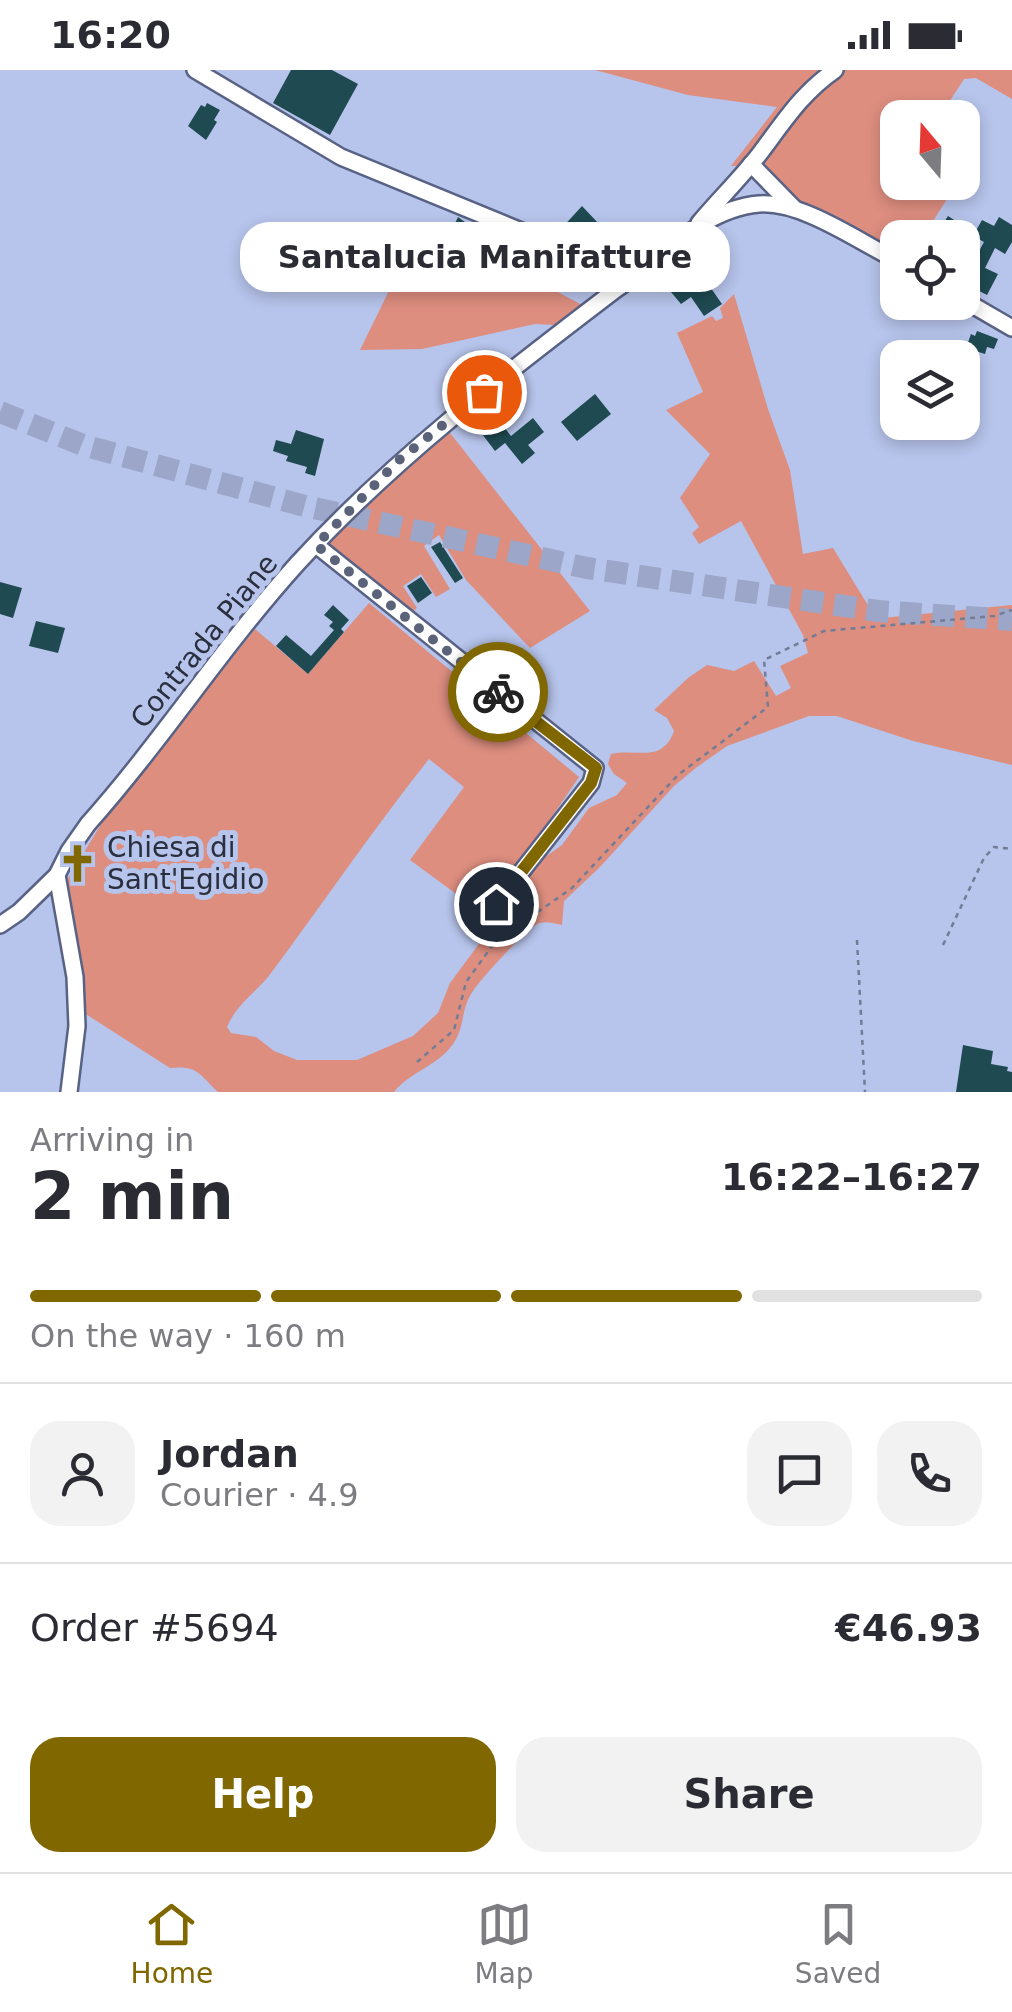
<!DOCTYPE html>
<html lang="en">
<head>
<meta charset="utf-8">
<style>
  :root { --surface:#fff; --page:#f2f2f3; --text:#2b2b33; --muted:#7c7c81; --line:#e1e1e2; --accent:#816700 }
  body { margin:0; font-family:"DejaVu Sans",sans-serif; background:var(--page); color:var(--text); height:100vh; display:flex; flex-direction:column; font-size:38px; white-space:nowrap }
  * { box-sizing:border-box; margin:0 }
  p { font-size:32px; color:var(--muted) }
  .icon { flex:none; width:55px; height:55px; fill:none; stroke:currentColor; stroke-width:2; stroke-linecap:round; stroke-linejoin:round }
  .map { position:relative; height:1022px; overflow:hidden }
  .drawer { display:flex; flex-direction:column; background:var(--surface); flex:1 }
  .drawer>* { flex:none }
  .needle { width:65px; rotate:341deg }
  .controls { position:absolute; left:880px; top:30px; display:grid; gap:20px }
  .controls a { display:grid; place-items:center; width:100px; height:100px; border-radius:20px; background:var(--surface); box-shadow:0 5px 15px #0003; font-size:50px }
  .pin { position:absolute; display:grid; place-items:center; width:85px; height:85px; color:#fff; margin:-42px; border:5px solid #fff; border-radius:50%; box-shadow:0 2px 10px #0007 }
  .courier { position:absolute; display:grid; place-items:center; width:100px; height:100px; margin:-50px; border:8px solid #816700; border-radius:50%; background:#fff; color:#222; box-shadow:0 2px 12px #0007 }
  .bubble { position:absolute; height:70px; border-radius:30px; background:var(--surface); box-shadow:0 5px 15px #0003; font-size:32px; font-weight:800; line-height:70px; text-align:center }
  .summary em { font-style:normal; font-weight:800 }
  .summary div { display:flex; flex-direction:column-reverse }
  .summary { display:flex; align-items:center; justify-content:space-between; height:170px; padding:0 30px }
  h1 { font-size:65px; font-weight:800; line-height:75px }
  .bar { display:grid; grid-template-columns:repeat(4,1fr); gap:15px 10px; align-content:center; height:120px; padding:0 30px }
  .bar i { height:12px; border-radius:8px; background:var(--line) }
  .bar .selected { background:var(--accent) }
  .bar p { grid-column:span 4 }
  .line { display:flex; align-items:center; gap:25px; padding:0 30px; border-top:2px solid var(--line) }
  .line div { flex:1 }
  .round { display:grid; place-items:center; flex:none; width:105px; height:105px; border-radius:30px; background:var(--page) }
  .cta { display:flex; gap:20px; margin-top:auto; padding:20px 30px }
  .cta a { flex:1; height:115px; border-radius:30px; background:var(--accent); color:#fff; font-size:40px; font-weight:800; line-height:115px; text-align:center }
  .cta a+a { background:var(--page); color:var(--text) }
  .status { display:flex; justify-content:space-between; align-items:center; height:70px; padding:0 50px; background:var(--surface); direction:ltr }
  .status svg { height:28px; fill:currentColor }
  .tab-bar { display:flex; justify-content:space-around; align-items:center; height:140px; border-top:2px solid var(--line); background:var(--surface); font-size:28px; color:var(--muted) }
  .tab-bar a { display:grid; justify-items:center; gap:5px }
  .tab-bar .selected { color:var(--accent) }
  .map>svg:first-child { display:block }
  .green { fill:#dd8e7f }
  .building { fill:#1f4a52 }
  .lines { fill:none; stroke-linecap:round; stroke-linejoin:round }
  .highway-tunnel { stroke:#9ba6c8; stroke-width:22; stroke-dasharray:22 11; stroke-linecap:butt }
  .minor-casing { stroke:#586285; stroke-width:20 }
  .path { stroke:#727c97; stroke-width:2.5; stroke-dasharray:5 5; stroke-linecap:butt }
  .minor { stroke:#fff; stroke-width:15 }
  .done { stroke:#5b637b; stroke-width:10; stroke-dasharray:0 18 }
  .route { stroke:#816700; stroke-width:12 }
  .labels { text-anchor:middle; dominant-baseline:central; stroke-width:10; stroke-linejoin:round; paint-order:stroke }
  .street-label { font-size:28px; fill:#2a2f3e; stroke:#b7c4eb }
  .poi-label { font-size:28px; fill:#2a2f3e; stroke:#b7c4eb; text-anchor:start }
</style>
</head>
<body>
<div class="status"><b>16:20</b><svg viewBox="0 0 49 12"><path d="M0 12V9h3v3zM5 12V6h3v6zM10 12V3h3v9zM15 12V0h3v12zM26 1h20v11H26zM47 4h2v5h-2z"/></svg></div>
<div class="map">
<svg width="1012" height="1022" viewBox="0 0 1012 1022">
  <rect width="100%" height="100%" fill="#b7c4eb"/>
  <g class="green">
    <polygon points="595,0 1012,0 1012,29 976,8 964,9 944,40 956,47 898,48 898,112 957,113 923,167 898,168 897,186 796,131 745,96 731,96 777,37 688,25"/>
    <polygon points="450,187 460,191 473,211 483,212 507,195 582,235 555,255 535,254 422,279 360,280 405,188 433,194 447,192"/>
    <path d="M734 224 768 339 790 400 803 484 833 478 869 537 872 549 1012 535V695L913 671 837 646H809L727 676 697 697 674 716 599 798 564 831 562 855C554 853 547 851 539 853 528 857 481 909 473 921 459 941 467 957 450 978 434 997 409 1003 394 1022H218C199 1004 198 995 170 998L81 941 67 810 103 751 255 559 308 604 369 533 579 707 485 845 410 790 464 717 429 689C374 758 324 832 271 903 256 923 237 933 227 957L231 963 256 967 274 981 297 990H357L413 966 438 943 450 913 541 790 562 775 589 738 617 725 627 713 614 704 608 694 611 684C638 678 662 694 674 661L667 648 654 640 688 608 707 595 734 601 754 591 776 626 791 618 780 596 808 583 803 565 741 451 699 474 692 463 699 457 680 428 710 384 666 340 703 322 677 263 712 246 716 251 723 248 720 238Z"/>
    <polygon points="447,359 590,541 530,578 466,510 439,465 424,476 450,519 436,527 421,504 403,516 417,538 408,546 323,477 386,411"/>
  </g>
  <g class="building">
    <polygon points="291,0 332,0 358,14 330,65 273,33"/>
    <polygon points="207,33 220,40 214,50 217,52 206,70 188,56 201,35 205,37"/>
    <polygon points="582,136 600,155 581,175 560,160"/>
    <polygon points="948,146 968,159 963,168 934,168"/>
    <polygon points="458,147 476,160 467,177 448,168"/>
    <polygon points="999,147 1012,155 1012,172 1005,184 995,178 985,198 998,204 987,225 962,212 984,172 973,166 982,150 994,156"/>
    <polygon points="490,184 497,198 477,208 469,192"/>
    <polygon points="701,190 714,210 708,214 722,234 704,246 691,227 681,234 666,216"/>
    <polygon points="977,261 998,269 994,279 987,277 985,284 966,278 971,264 975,266"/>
    <polygon points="595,324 611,344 577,371 561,352"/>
    <polygon points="493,343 511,366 533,348 544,362 528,375 535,383 522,394 505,373 495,381 476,356"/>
    <polygon points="296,360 324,369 315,406 305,403 307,397 286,391 288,386 273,381 276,370 291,374"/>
    <polygon points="440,472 463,508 455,513 431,477"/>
    <polygon points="421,507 432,523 418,533 407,516"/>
    <polygon points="0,512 22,518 13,548 0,544"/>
    <polygon points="333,535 349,550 341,559 344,562 308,604 276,576 286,565 311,586 334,560 329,556 333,552 324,545"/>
    <polygon points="36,551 65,558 58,583 29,576"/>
    <polygon points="963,975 993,981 991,994 1008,997 1007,1001 1012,1002 1012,1022 956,1022"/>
  </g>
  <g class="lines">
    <polyline class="highway-tunnel" points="0,342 83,375 305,436 587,498 878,541 1012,550"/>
    <defs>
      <g id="minor">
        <polyline points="195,0 341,87 565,179 602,199 621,216"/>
        <polyline points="751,94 794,138"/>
        <path d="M699 153C719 129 742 107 761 82 785 50 802 23 835 0"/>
        <polyline points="962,229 1012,258"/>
        <polyline points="316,475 595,698 591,713 496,834"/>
        <polyline points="57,805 75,907 77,956 69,1022"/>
        <path d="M0 855 19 842 57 805 69 781 88 754C162 671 222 577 297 494 393 389 505 304 618 218 659 188 705 138 759 134 803 131 859 172 898 191"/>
      </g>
    </defs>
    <use href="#minor" class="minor-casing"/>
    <g class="path">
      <polyline points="857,870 865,1022"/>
      <polyline points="943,875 984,788 994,777 1012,779"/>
      <polyline points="417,992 454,960 466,912 495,872 572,818 678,705 768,637 764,590 824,561 994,546 1012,540"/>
    </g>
    <use href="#minor" class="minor"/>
  </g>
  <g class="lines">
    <polyline class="done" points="484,322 398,391 316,475 498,622"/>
    <polyline class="route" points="496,834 591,713 596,698 498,622"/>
  </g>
  <defs>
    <symbol id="church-bare" viewBox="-9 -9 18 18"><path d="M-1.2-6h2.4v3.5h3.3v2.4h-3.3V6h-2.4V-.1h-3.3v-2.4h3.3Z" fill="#816700" stroke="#b7c4eb" stroke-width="2.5" paint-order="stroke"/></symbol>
  </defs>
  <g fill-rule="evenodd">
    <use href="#church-bare" x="50" y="766" width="55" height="55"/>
  </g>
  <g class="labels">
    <g class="street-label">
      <text transform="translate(204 571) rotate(-51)">Contrada Piane</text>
    </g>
    <g class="poi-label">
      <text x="107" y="777">Chiesa di<tspan x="107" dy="32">Sant'Egidio</tspan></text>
    </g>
  </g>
</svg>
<div class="controls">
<a><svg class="needle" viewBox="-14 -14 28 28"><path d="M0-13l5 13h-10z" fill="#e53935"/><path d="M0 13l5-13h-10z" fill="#7c7c81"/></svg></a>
<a><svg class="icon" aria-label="locate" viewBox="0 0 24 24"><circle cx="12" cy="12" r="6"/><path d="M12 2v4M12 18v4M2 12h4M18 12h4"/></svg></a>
<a><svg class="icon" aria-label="layers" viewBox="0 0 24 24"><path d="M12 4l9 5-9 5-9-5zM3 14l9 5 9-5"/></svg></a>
</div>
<div class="pin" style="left:484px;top:322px;background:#ea580c"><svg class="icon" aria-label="bag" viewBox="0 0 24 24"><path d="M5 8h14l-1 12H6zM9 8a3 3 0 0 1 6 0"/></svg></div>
<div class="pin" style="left:496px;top:834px;background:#1f2937"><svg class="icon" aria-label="home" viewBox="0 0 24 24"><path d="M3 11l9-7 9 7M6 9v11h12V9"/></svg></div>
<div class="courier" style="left:498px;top:622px"><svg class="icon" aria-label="bike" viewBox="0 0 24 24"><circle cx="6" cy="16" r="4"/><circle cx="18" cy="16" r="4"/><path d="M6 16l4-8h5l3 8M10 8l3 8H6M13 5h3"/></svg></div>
<div class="bubble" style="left:240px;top:152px;width:490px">Santalucia Manifatture</div>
</div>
<section class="drawer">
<div class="summary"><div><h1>2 min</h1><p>Arriving in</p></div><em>16:22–16:27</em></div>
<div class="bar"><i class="selected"></i><i class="selected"></i><i class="selected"></i><i></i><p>On the way · 160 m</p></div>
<div class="line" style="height:180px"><a class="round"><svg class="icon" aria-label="person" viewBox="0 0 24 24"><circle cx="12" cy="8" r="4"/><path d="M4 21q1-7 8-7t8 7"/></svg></a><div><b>Jordan</b><p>Courier · 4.9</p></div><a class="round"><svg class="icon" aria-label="chat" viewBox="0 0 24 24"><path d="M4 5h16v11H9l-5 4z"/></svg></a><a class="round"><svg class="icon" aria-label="phone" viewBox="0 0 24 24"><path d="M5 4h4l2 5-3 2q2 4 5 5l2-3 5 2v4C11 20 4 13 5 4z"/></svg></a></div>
<div class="line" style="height:130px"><div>Order #5694</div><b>€46.93</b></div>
<div class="cta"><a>Help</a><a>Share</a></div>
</section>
<nav class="tab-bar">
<a class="selected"><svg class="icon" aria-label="home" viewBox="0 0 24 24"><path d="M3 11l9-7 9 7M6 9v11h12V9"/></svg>Home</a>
<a><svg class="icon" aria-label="map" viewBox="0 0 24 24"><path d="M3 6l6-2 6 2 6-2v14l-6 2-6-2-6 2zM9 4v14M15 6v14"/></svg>Map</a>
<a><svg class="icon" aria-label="saved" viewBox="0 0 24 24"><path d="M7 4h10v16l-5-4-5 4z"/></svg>Saved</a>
</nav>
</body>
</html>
